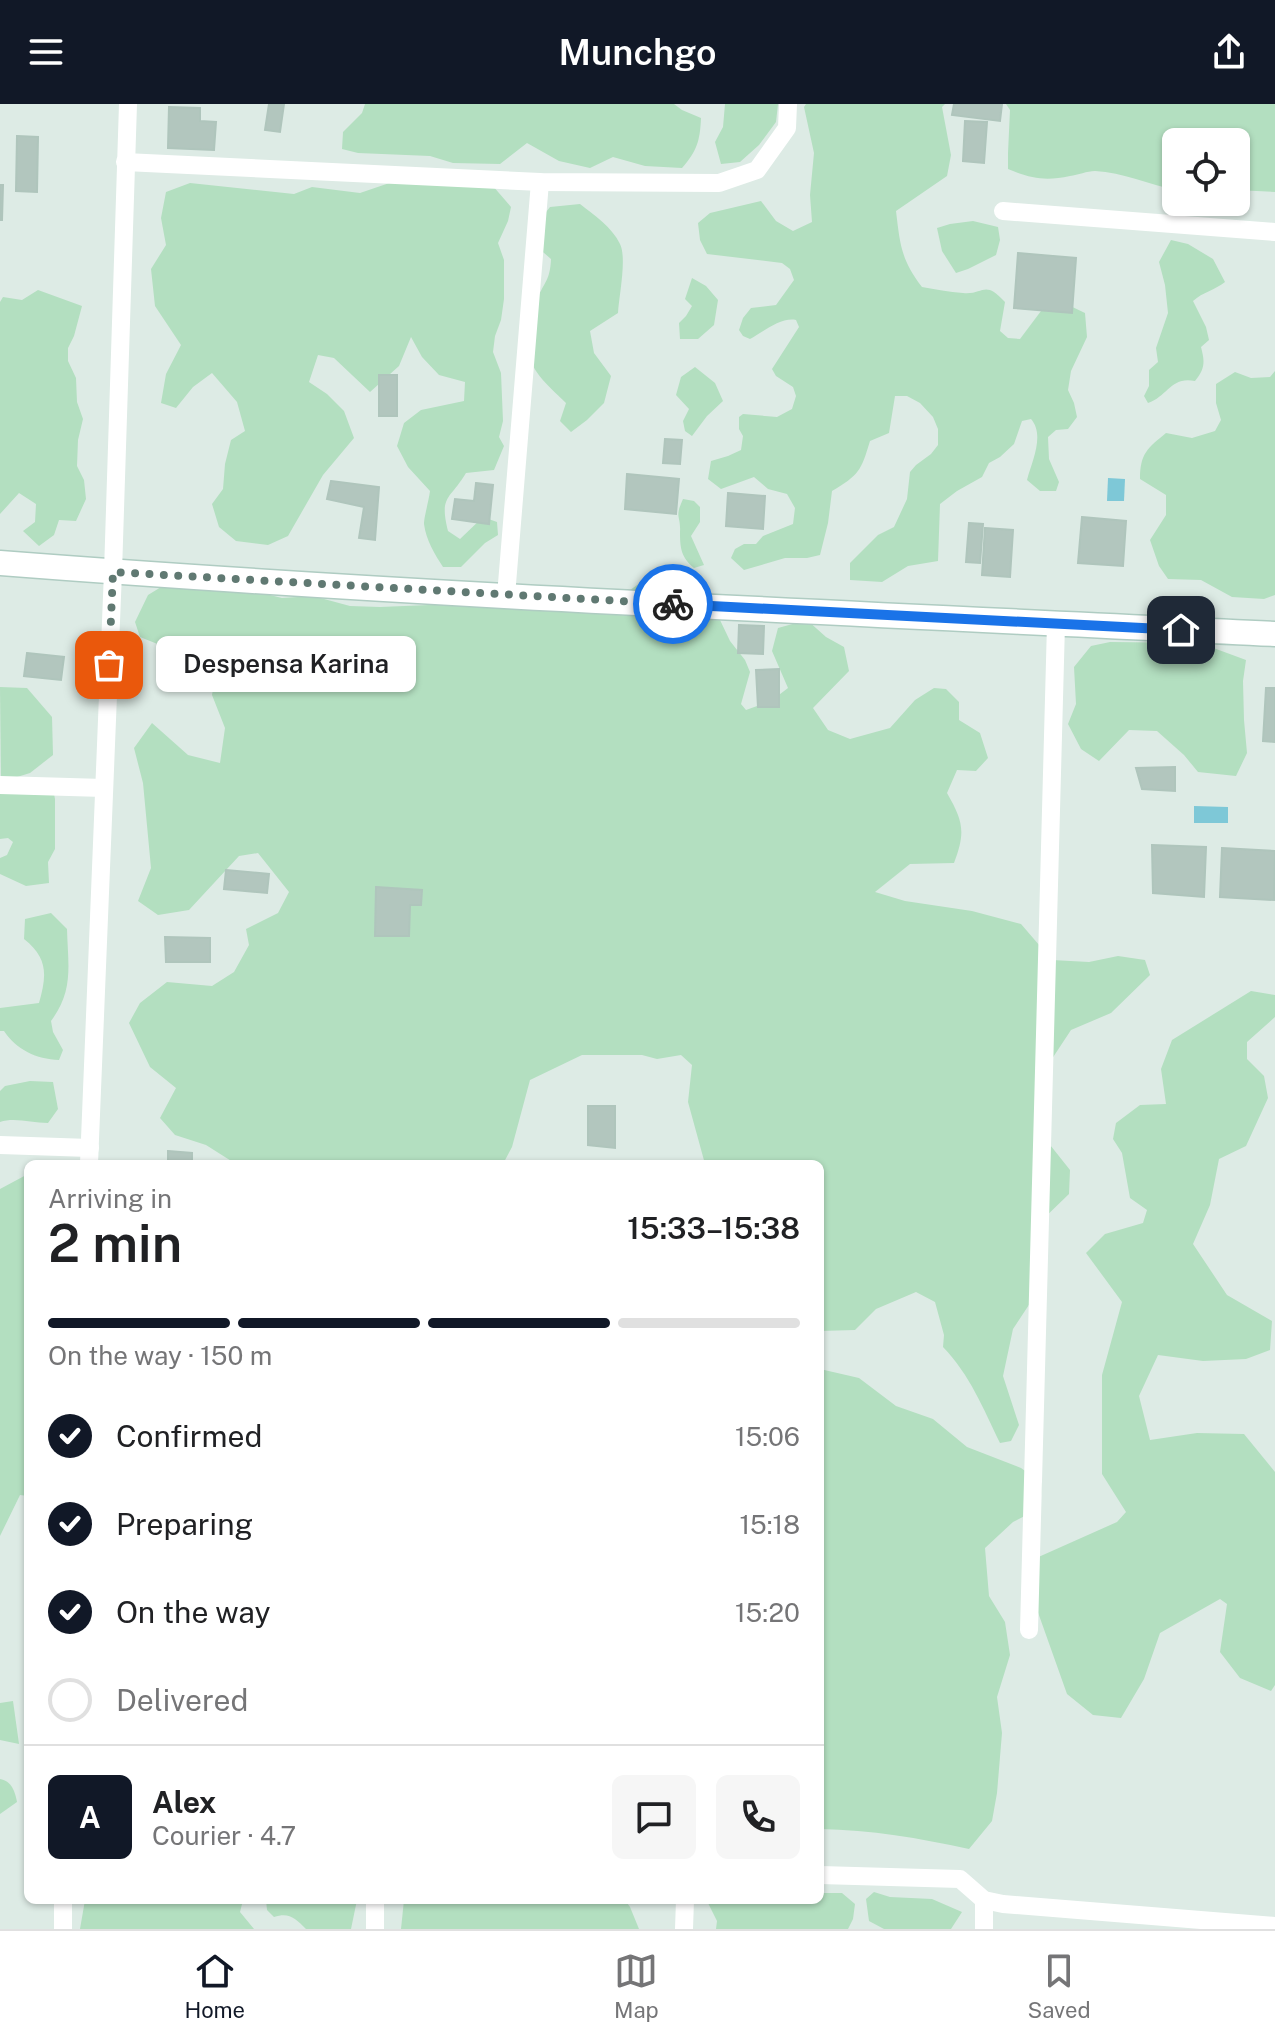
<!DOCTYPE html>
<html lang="en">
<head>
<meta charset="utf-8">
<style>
  :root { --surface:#fff; --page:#f6f6f6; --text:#202124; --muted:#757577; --line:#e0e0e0; --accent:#111827 }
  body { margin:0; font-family:"Public Sans",sans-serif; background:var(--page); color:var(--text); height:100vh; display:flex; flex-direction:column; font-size:30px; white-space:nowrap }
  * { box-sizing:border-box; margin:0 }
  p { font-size:26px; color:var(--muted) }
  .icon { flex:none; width:44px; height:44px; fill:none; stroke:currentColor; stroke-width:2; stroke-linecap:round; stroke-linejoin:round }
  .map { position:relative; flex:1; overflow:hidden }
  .details { position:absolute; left:24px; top:1056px; width:800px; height:744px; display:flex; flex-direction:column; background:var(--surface); border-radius:12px; box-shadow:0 2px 6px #0004 }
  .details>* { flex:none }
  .tools { position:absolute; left:1162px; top:24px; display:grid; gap:16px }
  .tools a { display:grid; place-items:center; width:88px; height:88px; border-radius:12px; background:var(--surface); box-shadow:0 2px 6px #0004; font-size:40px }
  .pin { position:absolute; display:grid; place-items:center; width:68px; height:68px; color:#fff; margin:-34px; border-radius:16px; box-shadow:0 4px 12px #0006 }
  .courier { position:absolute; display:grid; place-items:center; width:80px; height:80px; margin:-40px; border:6px solid #1a73e8; border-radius:50%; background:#fff; color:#222; box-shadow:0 2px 10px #0007 }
  .bubble { position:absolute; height:56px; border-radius:12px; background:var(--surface); box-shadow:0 2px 6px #0004; font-size:26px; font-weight:600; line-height:56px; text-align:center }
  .head em { font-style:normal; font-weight:600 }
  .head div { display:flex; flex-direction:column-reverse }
  .head { display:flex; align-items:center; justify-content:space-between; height:136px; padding:0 24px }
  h1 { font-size:52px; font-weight:600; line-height:60px }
  .bar { display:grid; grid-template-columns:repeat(4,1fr); gap:12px 8px; align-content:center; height:96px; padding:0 24px }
  .bar i { height:10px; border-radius:6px; background:var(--line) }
  .bar .active { background:var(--accent) }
  .bar p { grid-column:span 4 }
  .line { display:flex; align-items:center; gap:20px; padding:0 24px; border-top:2px solid var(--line) }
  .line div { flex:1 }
  .round { display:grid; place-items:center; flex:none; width:84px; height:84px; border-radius:12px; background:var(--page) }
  ol { padding:0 24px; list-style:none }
  li { display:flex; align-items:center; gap:24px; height:88px }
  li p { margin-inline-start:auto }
  li .icon { padding:8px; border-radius:50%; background:var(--accent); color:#fff; stroke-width:4 }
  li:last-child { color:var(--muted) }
  li i { width:44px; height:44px; border:4px solid var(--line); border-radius:50% }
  header { display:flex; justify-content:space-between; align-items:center; height:104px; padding:0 24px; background:var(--accent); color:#fff; font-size:36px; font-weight:600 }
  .tab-bar { display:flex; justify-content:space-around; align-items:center; height:112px; border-top:2px solid var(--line); background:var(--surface); font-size:22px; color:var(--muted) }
  .tab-bar a { display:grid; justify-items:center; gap:4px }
  .tab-bar .active { color:var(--accent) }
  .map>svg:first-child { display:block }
  .green { fill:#b3dfc0 }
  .water { fill:#7ec8d7 }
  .building { fill:#b2c6be; stroke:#afc5bc; stroke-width:2 }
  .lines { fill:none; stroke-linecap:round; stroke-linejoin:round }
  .secondary-casing { stroke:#afccc2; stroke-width:27 }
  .street { stroke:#fff; stroke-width:18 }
  .secondary { stroke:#fff; stroke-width:24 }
  .done { stroke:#607972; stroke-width:8; stroke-dasharray:0 14.4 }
  .route { stroke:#1a73e8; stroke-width:10 }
</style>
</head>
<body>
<header><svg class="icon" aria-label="menu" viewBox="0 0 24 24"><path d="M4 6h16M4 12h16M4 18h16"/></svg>Munchgo<svg class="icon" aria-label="share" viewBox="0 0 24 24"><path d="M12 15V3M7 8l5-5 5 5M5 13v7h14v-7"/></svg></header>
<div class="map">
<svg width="1275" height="1825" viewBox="0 0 1275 1825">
  <rect width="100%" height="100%" fill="#ddebe5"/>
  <g class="green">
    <path d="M365 0H674L682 6 701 14C700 37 697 47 682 64L645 62 613 53 590 64 559 57 527 39 500 60 453 59 430 52 358 49 342 45 343 28 362 9Z"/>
    <polygon points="725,0 778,0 776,18 759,41 740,58 721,60 715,38 723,23"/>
    <path d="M806 0H945L942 3 951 51 947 72 896 107C900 140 901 156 922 183 935 185 949 188 963 189 984 191 984 175 1005 198L1000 227 1008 234 1020 235 1041 207 1062 198 1085 209 1087 233 1071 267 1068 286 1074 299 1077 313 1068 325 1056 326 1048 333 1049 355 1059 378 1056 387H1040L1027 376C1032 357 1045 331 1031 315L1022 317 1014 340 1000 353 989 359 982 373 957 387 940 400 938 457 908 462 882 478 850 476V459L878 431 894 423 907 395 910 368 916 361 931 350 938 341V325L933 313 920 299 907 292H895L889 329 870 337C861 367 859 371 832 387L828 419 820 451 807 454H785L744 466 731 454 735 445 744 440H756L763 432 793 420 795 404 787 390 768 385 754 373 721 385 708 375 711 357 728 352 741 346 743 332 739 325V313L743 310 777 313 792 305 796 292 793 283 776 272 772 265 799 223 796 216C781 213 763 228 750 235L743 232 739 226 743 214 751 204 776 201 794 176 790 165 782 159 707 150 700 136 698 119 710 109 761 97 776 117 793 127 812 118 810 91 814 49 804 3Z"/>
    <path d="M1006 0H1275V88L1236 86V38H1176V86C1149 81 1123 68 1095 67 1087 67 1078 71 1070 72 1046 77 1032 75 1008 65V49L1010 6Z"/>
    <path d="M410 72 486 74 511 103 508 117 498 139 504 156V195L501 216 495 232 493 248 501 269 503 317 499 333 504 342 494 366 466 369C450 396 439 391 448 427L460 435 483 413 497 418 498 431 485 439 461 463H443C435 451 426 436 424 420 424 413 429 396 430 387L408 363 397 342 404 319 421 306 464 297 465 278 439 271 422 253 411 233 399 262 370 288 334 254 318 251 309 278 327 290 344 307 354 334 323 371 288 432 268 441 236 437 219 423 212 400 223 385 225 360 231 336 245 327 237 298 212 269 193 283 176 304 161 299 166 270 181 241 155 202 151 165 166 141 161 114 166 88 190 79 294 90 312 83 360 89Z"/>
    <path d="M580 100C594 111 612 123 620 140 627 154 619 192 618 209L590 227 594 249 611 272 604 299 587 316 571 328 560 317 566 299C556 289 544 279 536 267 524 248 529 214 537 195 545 177 550 176 551 155L536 142 535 122 550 103Z"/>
    <polygon points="973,117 998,123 1000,136 996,151 968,165 956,169 942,147 937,124 950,120"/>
    <path d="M1171 136 1188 140 1213 155 1225 178C1215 186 1203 188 1193 197L1206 223 1209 236 1201 243C1205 258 1205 265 1195 277 1171 272 1168 292 1148 299L1144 292 1149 282V266L1158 258 1156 244 1168 209 1165 181 1159 158Z"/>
    <polygon points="692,174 706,182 718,196 714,221 698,235 680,235 679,219 686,212 692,202 685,195"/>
    <polygon points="38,186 82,202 74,232 68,244 68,257 76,274 77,298 83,315 78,336 77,362 84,376 86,395 76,417 59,416 54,431 39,442 23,427 35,418 36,400 19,389 0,410 0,198 3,193 22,196"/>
    <polygon points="695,263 715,279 723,297 707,312 692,332 685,327 683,317 689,305 676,291 681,273"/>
    <path d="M1275 267V491L1264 495 1232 493 1201 476 1168 475 1159 462 1150 436 1166 411V391L1140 375C1140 349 1148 344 1166 329L1192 334 1215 327 1221 316 1216 299V280L1235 268 1251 274 1270 273Z"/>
    <path d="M683 395 694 397 700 403V418L691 432 704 461 694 464C681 453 680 444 680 428 681 410 674 415 683 395Z"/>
    <path d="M494 478 527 483 603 505 640 479 657 478 687 480 699 489 711 507 720 516 730 537 745 556 750 568 741 600 746 606 771 597 788 584 772 547 778 524 807 516 826 533 844 543 849 567 813 604 828 626 850 635 890 624 915 596 934 584 946 585 959 598V616L980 629 988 654 976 667 957 666 947 689C963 717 966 728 954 759L910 760 875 788 905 797 972 807 1021 820 1052 856 1089 858 1118 852 1145 856 1150 871 1111 909 1071 926 1038 976 1039 1027 1070 1066 1069 1090 1039 1119 1046 1175 1013 1225 1003 1272 1019 1321 1011 1337 1000 1339C983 1304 970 1271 943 1243L944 1231 935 1198 916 1188 876 1205 855 1226 820 1227V1060H705L688 998 692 961 681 951 657 955 642 951H582L530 976 512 1043 503 1060H236L206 1041 175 1031 160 1014 176 984 150 963 129 919 140 899 167 878 212 882 234 868 249 841 246 825 278 809 289 788 258 749 239 752 189 806 158 811 138 797 151 764 143 679 134 644 152 619 188 651 220 659 225 624 212 591 216 568 206 550 175 547 140 533 135 518 148 491 166 480 242 484 282 494 313 492 350 502 380 503 453 500Z"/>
    <polygon points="1110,538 1200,539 1246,556 1243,577 1244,616 1247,649 1236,672 1198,668 1184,651 1157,627 1129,626 1099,657 1081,645 1068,620 1076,600 1074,563 1091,542"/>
    <polygon points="0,583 27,584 52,613 53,651 30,669 1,678"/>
    <polygon points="52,679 55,695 55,745 48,758 49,779 26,782 0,770 0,754 7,751 13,738 8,734 0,735 0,689"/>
    <path d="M51 809 67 825C68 862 74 886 51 917L53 928 63 946 59 956C36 955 17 946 4 927H0V904L39 899C47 871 48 854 24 835L25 815Z"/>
    <polygon points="1251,887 1275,891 1275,913 1247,938 1247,955 1264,972 1268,994 1246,1042 1219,1055 1210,1101 1193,1140 1227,1191 1272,1217 1270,1246 1246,1255 1203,1257 1158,1251 1139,1292 1150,1336 1197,1329 1244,1330 1275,1368 1275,1581 1271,1587 1240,1574 1220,1548 1227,1500 1220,1495 1160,1529 1144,1575 1121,1614 1093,1611 1067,1590 1035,1500 1034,1455 1117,1418 1126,1408 1102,1370 1102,1271 1122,1198 1086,1149 1105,1130 1143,1119 1147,1106 1130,1094 1122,1049 1113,1035 1116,1019 1140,1001 1166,1000 1161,965 1172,936"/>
    <path d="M30 977 53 978 58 1005 48 1019C31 1019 15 1013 0 1018V987L5 982Z"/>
    <polygon points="28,1070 28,1392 20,1391 0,1432 0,1085"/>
    <path d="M820 1265 859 1274 896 1302 933 1315 967 1343 1021 1364 1042 1379 1040 1404 1013 1418 985 1444 989 1492 1005 1518 1010 1551 997 1593 1002 1629 997 1689 992 1717 969 1745C919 1734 871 1726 820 1725Z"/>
    <polygon points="13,1597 19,1640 0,1636 0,1599"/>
    <path d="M0 1675C12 1677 15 1688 17 1698L0 1710Z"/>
    <polygon points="874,1788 890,1793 932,1795 962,1808 951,1825 884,1825 869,1817 866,1795"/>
    <polygon points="820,1789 842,1789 855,1800 853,1815 848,1825 716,1825 717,1817 707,1797 820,1796"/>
    <polygon points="85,1796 243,1796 240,1808 254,1825 80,1825"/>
    <path d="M266 1796H357L351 1825H306C295 1814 289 1808 274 1813L267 1806Z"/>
    <polygon points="404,1796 625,1796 630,1803 639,1825 401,1825"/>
  </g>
  <g class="water">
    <polygon points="1108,374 1125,375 1124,397 1107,397"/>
    <polygon points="1194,702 1228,703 1228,719 1194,719"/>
  </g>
  <g class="building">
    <polygon points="269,0 284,0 280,28 265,26"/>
    <polygon points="954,0 1002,0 1000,17 952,11"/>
    <polygon points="169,3 200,4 200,17 216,18 214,46 168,44"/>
    <polygon points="965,17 987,18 984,59 963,57"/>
    <polygon points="17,32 38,33 37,88 16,87"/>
    <polygon points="0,81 3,81 2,116 0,116"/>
    <polygon points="1018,149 1076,154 1072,209 1014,204"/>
    <rect x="379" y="271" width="18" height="41"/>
    <polygon points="665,335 682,336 680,360 663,359"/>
    <polygon points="627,370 679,375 676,410 625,405"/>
    <polygon points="331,377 379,383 375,436 359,434 364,403 327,395"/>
    <polygon points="476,379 493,381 489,420 452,415 455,395 474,397"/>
    <polygon points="728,389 765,392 763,425 726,422"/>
    <polygon points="1082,413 1126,417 1123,462 1078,459"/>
    <polygon points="969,419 983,420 980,459 966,458"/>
    <polygon points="985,424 1013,426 1010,473 982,471"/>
    <polygon points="739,521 764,522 763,550 738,549"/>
    <polygon points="27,549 64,553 61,576 24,572"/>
    <polygon points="779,565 779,603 758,603 756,566"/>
    <polygon points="1266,584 1275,584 1275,638 1263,637"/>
    <polygon points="1175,663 1175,687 1142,685 1136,664"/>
    <polygon points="1152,741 1206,743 1204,793 1153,789"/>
    <polygon points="1222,744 1275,747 1274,796 1220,793"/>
    <polygon points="226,766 269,770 267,789 224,785"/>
    <polygon points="376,783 422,786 421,801 410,801 409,832 375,832"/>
    <polygon points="165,833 210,834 210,858 166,858"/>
    <polygon points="588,1002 615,1002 615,1044 588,1041"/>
    <polygon points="168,1047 192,1049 192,1060 168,1060"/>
  </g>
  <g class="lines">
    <defs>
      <path id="secondary" d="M0 459C424 492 850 509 1275 530"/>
    </defs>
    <use href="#secondary" class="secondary-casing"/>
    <g class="street">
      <polyline points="125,58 540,78 719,79 757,66 787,24 788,0"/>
      <polyline points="1003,107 1275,128"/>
      <polyline points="506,492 540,78"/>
      <polyline points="0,681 104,684"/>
      <polyline points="0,1041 90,1044"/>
      <polyline points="89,1060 113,468 128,0"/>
      <polyline points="1029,1526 1056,520"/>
      <polyline points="820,1771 960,1775 984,1796 1003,1800 1275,1822"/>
      <polyline points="63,1825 63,1796"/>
      <polyline points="375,1825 375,1796"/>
      <polyline points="684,1825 685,1796"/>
      <polyline points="984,1825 984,1796"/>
    </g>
    <use href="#secondary" class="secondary"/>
  </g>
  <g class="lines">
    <polyline class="done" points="109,561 113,468 673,500"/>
    <polyline class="route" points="673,500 1181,526"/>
  </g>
</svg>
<div class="tools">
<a><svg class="icon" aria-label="locate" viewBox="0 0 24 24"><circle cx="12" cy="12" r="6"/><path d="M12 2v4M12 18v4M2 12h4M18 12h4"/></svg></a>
</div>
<div class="pin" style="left:109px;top:561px;background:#ea580c"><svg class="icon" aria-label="bag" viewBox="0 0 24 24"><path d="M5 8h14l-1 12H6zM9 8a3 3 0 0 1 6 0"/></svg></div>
<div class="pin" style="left:1181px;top:526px;background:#1f2937"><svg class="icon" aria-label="home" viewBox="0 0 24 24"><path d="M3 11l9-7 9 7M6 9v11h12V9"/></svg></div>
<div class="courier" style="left:673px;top:500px"><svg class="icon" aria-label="bike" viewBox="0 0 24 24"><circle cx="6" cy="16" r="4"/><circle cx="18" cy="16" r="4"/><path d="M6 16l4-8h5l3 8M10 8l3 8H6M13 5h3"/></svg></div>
<div class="bubble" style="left:156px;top:532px;width:260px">Despensa Karina</div>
<section class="details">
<div class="head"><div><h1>2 min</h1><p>Arriving in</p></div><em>15:33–15:38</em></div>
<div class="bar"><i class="active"></i><i class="active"></i><i class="active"></i><i></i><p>On the way · 150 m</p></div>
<ol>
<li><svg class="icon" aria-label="check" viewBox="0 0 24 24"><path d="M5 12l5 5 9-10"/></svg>Confirmed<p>15:06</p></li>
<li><svg class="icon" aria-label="check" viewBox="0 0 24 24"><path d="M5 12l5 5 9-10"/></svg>Preparing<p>15:18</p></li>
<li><svg class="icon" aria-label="check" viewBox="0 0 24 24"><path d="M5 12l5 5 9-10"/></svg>On the way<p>15:20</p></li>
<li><i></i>Delivered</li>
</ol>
<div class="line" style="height:144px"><b class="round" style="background:var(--accent);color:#fff">A</b><div><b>Alex</b><p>Courier · 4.7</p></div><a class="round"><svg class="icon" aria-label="chat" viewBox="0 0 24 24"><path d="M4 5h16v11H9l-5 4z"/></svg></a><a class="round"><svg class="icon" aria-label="phone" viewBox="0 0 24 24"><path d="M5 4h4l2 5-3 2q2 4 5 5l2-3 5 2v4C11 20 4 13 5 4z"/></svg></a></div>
</section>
</div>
<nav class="tab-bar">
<a class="active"><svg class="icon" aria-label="home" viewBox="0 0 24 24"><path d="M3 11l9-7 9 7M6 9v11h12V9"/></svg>Home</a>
<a><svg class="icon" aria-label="map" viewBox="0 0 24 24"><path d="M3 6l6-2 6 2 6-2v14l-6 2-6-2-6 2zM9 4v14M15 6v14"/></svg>Map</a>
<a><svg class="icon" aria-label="saved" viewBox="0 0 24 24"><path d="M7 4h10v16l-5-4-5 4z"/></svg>Saved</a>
</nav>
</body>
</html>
